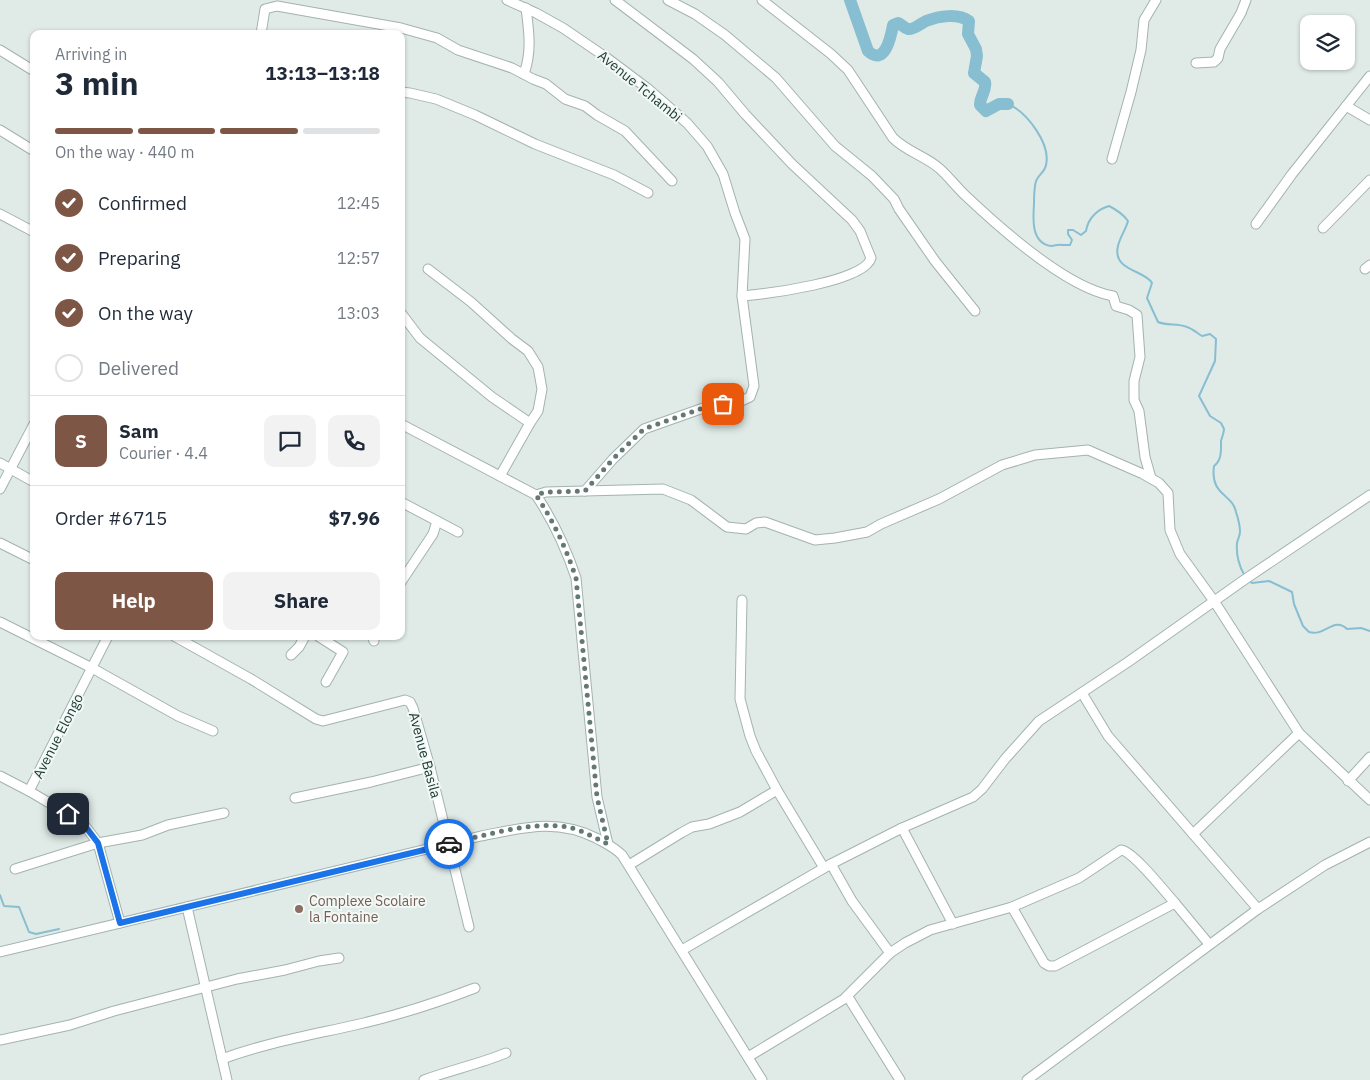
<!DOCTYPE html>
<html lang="en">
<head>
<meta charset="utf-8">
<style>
  :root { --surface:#fff; --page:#f2f2f3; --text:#1f2937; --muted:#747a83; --line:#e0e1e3; --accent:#7e5645 }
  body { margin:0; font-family:"IBM Plex Sans",sans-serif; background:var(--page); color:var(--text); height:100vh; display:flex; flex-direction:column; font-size:19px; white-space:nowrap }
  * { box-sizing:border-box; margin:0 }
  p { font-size:16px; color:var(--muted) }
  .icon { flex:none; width:28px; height:28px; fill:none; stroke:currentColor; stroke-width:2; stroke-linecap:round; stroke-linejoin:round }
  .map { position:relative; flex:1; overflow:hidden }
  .details { position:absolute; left:30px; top:30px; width:375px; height:610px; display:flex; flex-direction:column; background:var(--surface); border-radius:10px; box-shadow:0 1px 4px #0004 }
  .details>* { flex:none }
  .controls { position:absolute; left:1300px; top:15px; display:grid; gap:10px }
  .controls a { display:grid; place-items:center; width:55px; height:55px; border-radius:10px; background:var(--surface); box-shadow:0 1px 4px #0004; font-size:25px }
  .pin { position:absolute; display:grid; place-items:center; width:42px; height:42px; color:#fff; margin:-21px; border-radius:10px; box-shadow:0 2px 8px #0006 }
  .courier { position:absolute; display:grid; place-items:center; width:50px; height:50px; margin:-25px; border:4px solid #1a73e8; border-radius:50%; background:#fff; color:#222; box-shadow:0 1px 6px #0007 }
  .head em { font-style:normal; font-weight:800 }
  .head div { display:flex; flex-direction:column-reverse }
  .head { display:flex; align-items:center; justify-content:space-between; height:85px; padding:0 25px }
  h1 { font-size:32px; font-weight:800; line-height:38px }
  .bar { display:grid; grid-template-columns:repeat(4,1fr); gap:8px 5px; align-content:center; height:60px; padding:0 25px }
  .bar i { height:6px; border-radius:4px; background:var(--line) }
  .bar .current { background:var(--accent) }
  .bar p { grid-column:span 4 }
  .line { display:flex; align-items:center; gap:12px; padding:0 25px; border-top:1px solid var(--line) }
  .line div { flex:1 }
  .round { display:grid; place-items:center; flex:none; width:52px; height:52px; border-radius:10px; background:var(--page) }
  ol { padding:0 25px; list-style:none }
  li { display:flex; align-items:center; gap:15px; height:55px }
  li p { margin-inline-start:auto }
  li .icon { padding:5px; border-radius:50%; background:var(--accent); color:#fff; stroke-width:4 }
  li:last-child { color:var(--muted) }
  li i { width:28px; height:28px; border:2px solid var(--line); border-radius:50% }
  .cta { display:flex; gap:10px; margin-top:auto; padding:10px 25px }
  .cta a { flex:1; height:58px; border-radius:10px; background:var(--accent); color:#fff; font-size:20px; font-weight:800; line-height:58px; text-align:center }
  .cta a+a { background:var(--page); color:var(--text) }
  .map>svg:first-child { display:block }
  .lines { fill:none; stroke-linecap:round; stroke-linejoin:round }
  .stream { stroke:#87bed1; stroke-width:2 }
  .river { stroke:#87bed1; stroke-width:12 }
  .minor-casing { stroke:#a3b3af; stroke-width:11 }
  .minor { stroke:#fff; stroke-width:9 }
  .done { stroke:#647975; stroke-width:5; stroke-dasharray:0 9 }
  .route { stroke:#1a73e8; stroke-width:6 }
  .education-dot { fill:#8d6e63; stroke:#f1f8f5; stroke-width:2 }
  .labels { text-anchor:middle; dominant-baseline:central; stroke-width:4; stroke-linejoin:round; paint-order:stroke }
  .street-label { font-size:14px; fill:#213c37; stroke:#f1f8f5 }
  .education-label { font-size:14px; fill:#785e54; stroke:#f1f8f5; text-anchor:start }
</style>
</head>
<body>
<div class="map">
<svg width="1370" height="1080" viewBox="0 0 1370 1080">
  <rect width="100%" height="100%" fill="#e0ebe7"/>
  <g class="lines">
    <g class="stream">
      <path d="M1008 104C1027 112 1051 144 1046 165 1045 172 1038 175 1036 181 1034 188 1034 197 1034 204 1033 219 1031 243 1051 246 1055 246 1058 244 1062 245 1065 245 1067 245 1070 245L1072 240 1068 234V230H1073L1081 235 1086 231C1088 218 1098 209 1109 206 1117 210 1123 214 1128 221 1126 229 1120 237 1118 246 1112 271 1145 270 1152 283L1147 298 1158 322C1167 326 1178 323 1187 327 1193 329 1197 333 1202 336L1210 334 1216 339 1215 361 1199 396 1210 416 1221 423 1224 429C1224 433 1222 437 1221 441 1221 450 1222 460 1214 466 1210 496 1232 493 1236 512 1238 518 1240 526 1240 532 1240 535 1238 539 1237 543 1236 554 1239 567 1245 576"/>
      <path d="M1248 580 1252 583 1269 581 1292 592 1294 604 1303 626 1309 632C1325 637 1334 616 1347 629L1361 628 1370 631"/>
      <polyline points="0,895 4,906 19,907 29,932 36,934 59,929"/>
    </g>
    <path class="river" d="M850 0 868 51C885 67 891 36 893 25L898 23C901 24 904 28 908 29 914 30 921 23 926 21 939 16 958 13 969 21L968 34 976 49 977 56 974 73 985 82C987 90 980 96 980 105L986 111 999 104H1008"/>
    <defs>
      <g id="minor">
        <polyline points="507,0 536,13 563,28 607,58 647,88 687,123 707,146 723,174 735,213 745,239 742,296 754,386 750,397 737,403 709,406 644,429 613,459 585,491"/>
        <path d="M615 0 693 59 718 82 745 114 792 164 852 220 860 231 871 258C865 282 765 294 742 296"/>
        <polyline points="668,0 695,14 725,35 776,78 835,146 872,176 894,199 899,209 935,261 975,311"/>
        <path d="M762 0 831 54 848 70 893 138C907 152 926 156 940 169 950 178 957 188 967 197 1001 229 1067 288 1113 296L1116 306 1129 310 1137 315 1140 357 1134 381V400L1139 411 1145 457 1151 478"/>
        <polyline points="261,34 265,9 277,6 401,28 437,38 458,50 512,68 533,79 546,84 565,99 585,106 597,115 625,131 672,181"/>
        <polyline points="0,50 34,71"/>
        <polyline points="1196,63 1214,62 1218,58 1220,49 1241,13 1246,0"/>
        <path d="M524 74C532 51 529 32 526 8"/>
        <polyline points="401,92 410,93 436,99 475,115 535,144 614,175 648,193"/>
        <polyline points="1346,106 1370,120"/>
        <polyline points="0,130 34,151"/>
        <polyline points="1112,159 1131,92 1141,50 1144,20 1156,0"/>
        <polyline points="0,214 34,232"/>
        <polyline points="1256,224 1292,174 1370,76"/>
        <polyline points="1323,228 1370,180"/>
        <polyline points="428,269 471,302 512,339 528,351 538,367 542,389 538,411 530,423 500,476"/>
        <polyline points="1365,269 1370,265"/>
        <polyline points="401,313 420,338 492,397 530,423"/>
        <path d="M401 424 536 495C554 522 566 548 576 578L597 797 608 844"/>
        <polyline points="0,463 34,482"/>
        <polyline points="0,489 34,424"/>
        <polyline points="536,495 546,492 663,489 691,500 727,527 746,529 756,523 765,522 815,540 835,538 867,532 881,524 939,499 1002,465 1035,455 1088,450 1143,474 1159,483 1168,493 1170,530 1180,554 1214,601 1299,733 1193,834"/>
        <polyline points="401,502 458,532"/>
        <polyline points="0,543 34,560"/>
        <polyline points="401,582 433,534 437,521"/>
        <polyline points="742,600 740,699 750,736 756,751 777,790 824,868"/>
        <polyline points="0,622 92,668 178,716 213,731"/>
        <polyline points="108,636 29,791 73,817 85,826 98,843 120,923"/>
        <polyline points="174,636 251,679 316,719 323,721 405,700 410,702 413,708 430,767 469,927"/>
        <polyline points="318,636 343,652 326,682"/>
        <polyline points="372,636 374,641"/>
        <polyline points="291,655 299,647 305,636"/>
        <polyline points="1082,693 1108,736 1258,909"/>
        <polyline points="1299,733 1370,800"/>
        <polyline points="0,776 29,791"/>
        <polyline points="1348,781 1370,757"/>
        <polyline points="295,798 371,782 430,767"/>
        <polyline points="902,828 953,924"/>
        <polyline points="831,864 852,901 890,953"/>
        <polyline points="629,865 681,833 692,827 709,824 740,812 777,790"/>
        <polyline points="15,869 98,843 142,835 168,825 224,813"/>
        <polyline points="187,907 227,1080"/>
        <path d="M1012 907 1079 878 1121 850C1133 851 1165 892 1175 903"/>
        <polyline points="682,950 831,864 902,828 973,797 982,789 1005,759 1039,721 1128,662 1244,580 1370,495"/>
        <path d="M0 952 481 836C523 828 555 818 596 838 605 843 614 847 622 855L762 1080"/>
        <polyline points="848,997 900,1080"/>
        <polyline points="0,1040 70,1025 114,1011 237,979 285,970 319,961 339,958"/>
        <polyline points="748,1057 844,999 890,953 905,943 930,930 1012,907 1044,963 1049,966 1055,966 1175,903 1209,944"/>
        <path d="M222 1059C265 1043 311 1035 355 1025 396 1016 436 1003 475 988"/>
        <path d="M424 1080C451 1070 479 1064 506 1053"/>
        <polyline points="1027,1080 1258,909 1325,865 1370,842"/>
      </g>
    </defs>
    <use href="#minor" class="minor-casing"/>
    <use href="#minor" class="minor"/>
  </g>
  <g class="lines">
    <path class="done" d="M449 844C485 835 532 821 568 827 582 830 595 838 608 844L597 797 576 578C566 548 554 522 536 495L546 492 585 491 613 459 644 429 709 406 723 404"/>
    <polyline class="route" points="68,814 85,826 98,843 120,923 449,844"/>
  </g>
  <circle class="education-dot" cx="299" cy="909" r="5"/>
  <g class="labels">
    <g class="street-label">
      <text transform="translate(640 86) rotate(39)">Avenue Tchambi</text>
      <text transform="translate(58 736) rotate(-63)">Avenue Elongo</text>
      <text transform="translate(425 755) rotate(75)">Avenue Basila</text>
    </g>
    <g class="education-label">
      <text x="309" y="901">Complexe Scolaire<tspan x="309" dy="16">la Fontaine</tspan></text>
    </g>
  </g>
</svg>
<div class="controls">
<a><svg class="icon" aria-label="layers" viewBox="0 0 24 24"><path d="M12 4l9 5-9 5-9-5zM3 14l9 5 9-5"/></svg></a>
</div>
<div class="pin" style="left:723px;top:404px;background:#ea580c"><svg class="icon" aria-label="bag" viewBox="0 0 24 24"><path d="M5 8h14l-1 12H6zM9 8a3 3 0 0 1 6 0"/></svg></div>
<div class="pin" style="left:68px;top:814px;background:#1f2937"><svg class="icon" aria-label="home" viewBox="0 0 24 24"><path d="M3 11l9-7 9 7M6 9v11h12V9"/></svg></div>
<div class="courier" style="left:449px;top:844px"><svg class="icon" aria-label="car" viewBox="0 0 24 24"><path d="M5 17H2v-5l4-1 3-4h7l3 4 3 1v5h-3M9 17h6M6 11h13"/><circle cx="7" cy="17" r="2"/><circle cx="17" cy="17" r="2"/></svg></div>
<section class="details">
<div class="head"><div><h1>3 min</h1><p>Arriving in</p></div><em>13:13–13:18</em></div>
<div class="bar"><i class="current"></i><i class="current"></i><i class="current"></i><i></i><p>On the way · 440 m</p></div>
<ol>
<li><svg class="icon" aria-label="check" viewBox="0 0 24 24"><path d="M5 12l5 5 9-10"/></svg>Confirmed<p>12:45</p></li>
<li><svg class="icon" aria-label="check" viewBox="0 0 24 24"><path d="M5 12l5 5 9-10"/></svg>Preparing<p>12:57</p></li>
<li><svg class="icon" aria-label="check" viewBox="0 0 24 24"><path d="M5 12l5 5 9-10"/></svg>On the way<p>13:03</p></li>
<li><i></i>Delivered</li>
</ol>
<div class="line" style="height:90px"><b class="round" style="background:var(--accent);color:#fff">S</b><div><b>Sam</b><p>Courier · 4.4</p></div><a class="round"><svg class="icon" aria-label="chat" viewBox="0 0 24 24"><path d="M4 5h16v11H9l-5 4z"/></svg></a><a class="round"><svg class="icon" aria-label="phone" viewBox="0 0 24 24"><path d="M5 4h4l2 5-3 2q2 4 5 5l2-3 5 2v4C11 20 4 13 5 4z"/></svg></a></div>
<div class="line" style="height:65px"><div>Order #6715</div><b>$7.96</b></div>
<div class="cta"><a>Help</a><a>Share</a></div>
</section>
</div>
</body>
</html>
